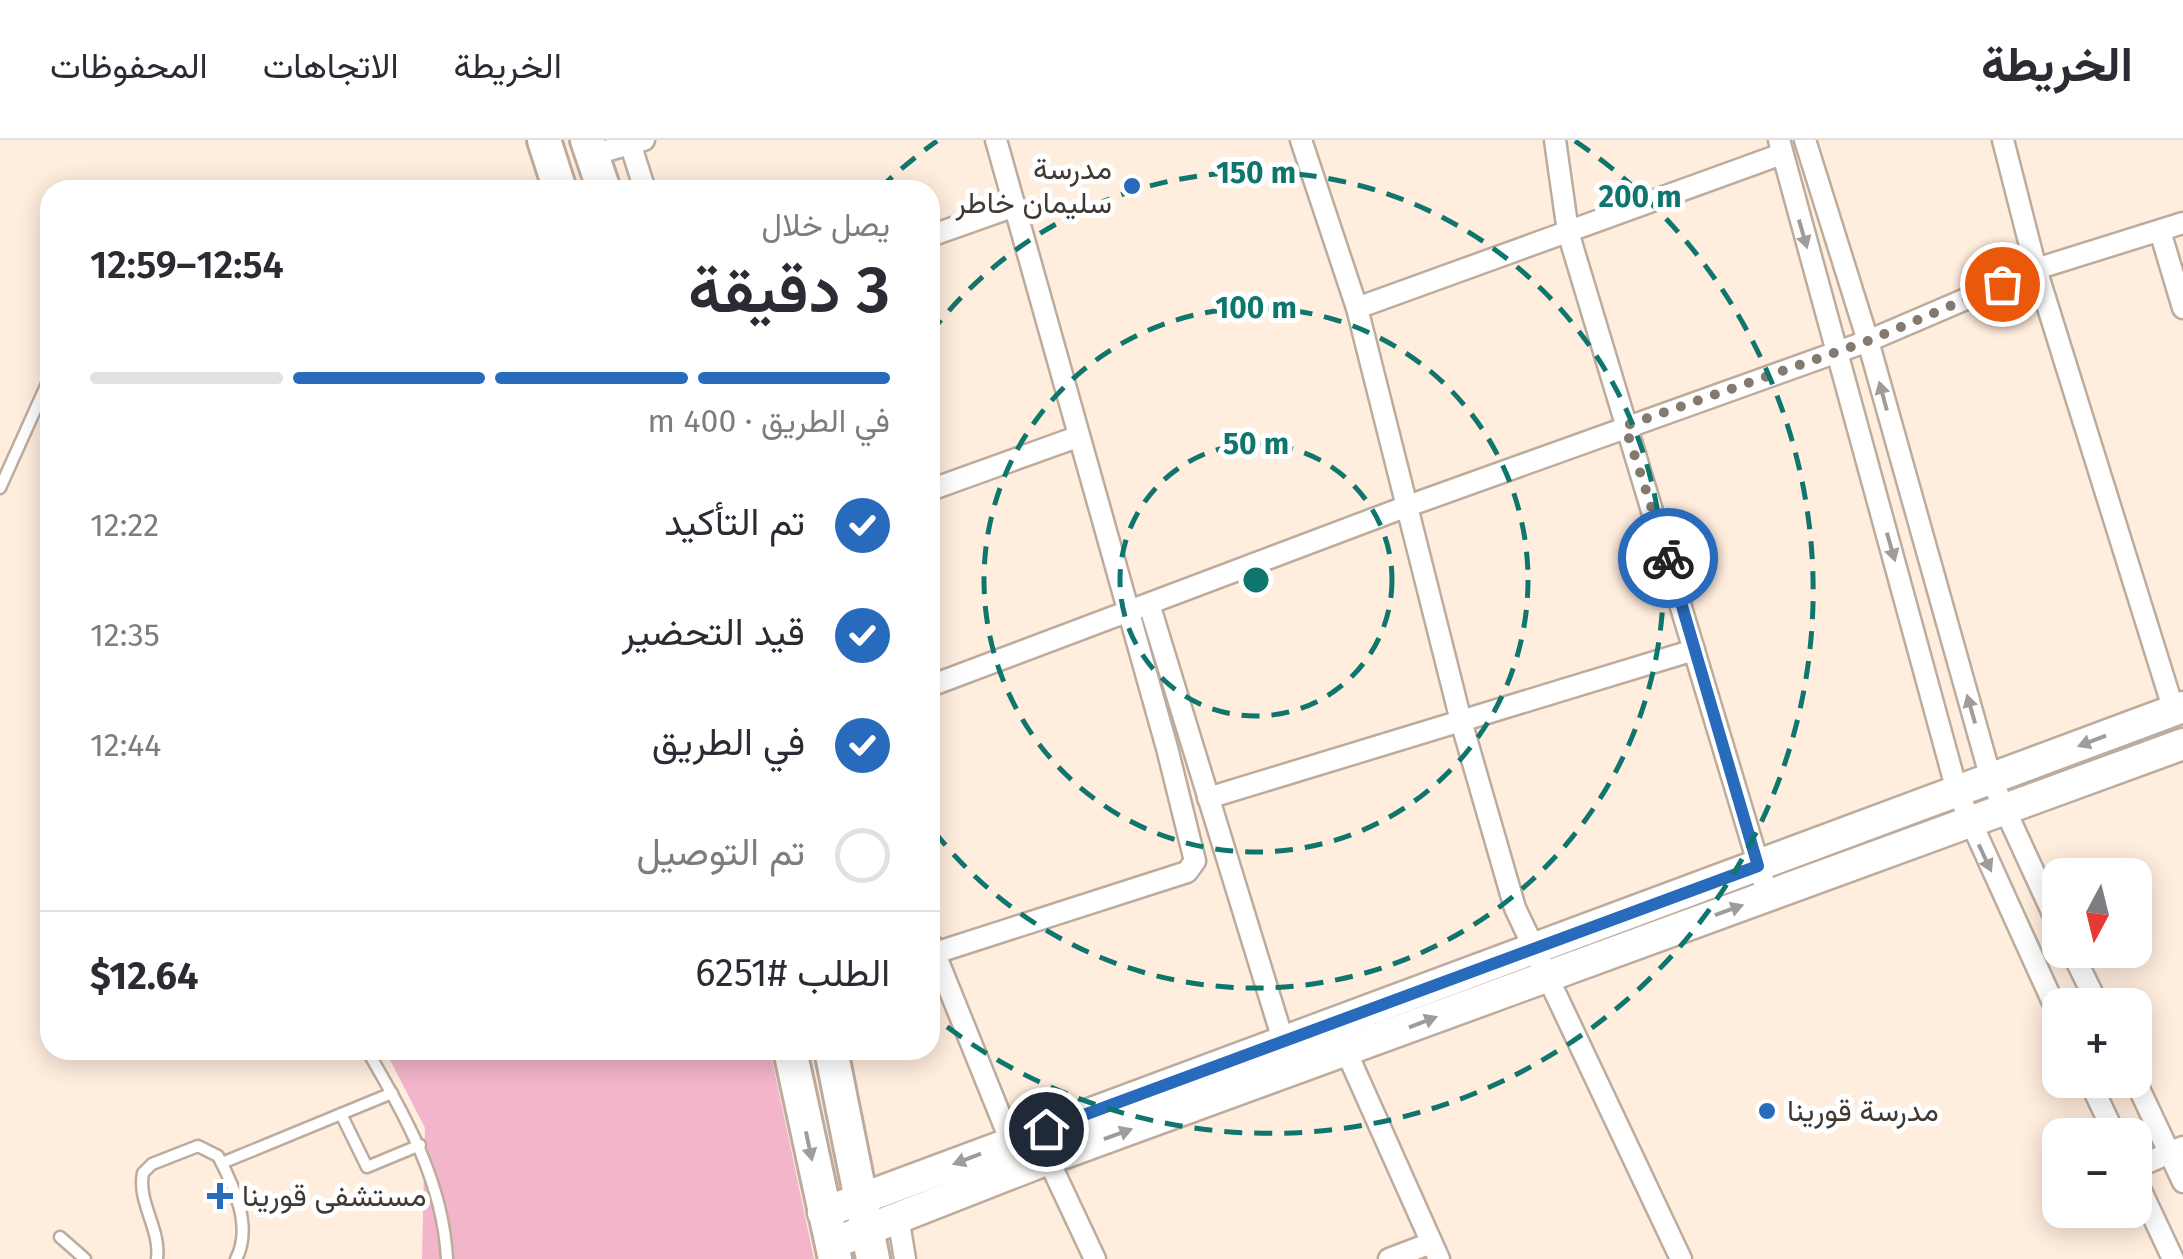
<!DOCTYPE html>
<html lang="ar">
<head>
<meta charset="utf-8">
<style>
  :root { --surface:#fff; --page:#f7f7f7; --text:#2b2b33; --muted:#7c7c81; --line:#e1e1e2; --accent:#286abb }
  body { margin:0; font-family:"Fira Sans",Vazirmatn,sans-serif; background:var(--page); color:var(--text); direction:rtl; height:100vh; display:flex; flex-direction:column; font-size:38px; white-space:nowrap }
  * { box-sizing:border-box; margin:0 }
  p { font-size:32px; color:var(--muted) }
  .icon { flex:none; width:55px; height:55px; fill:none; stroke:currentColor; stroke-width:2; stroke-linecap:round; stroke-linejoin:round }
  .map { position:relative; flex:1; overflow:hidden; direction:ltr }
  .sheet { position:absolute; left:40px; top:40px; width:900px; height:880px; display:flex; flex-direction:column; background:var(--surface); border-radius:30px; box-shadow:0 5px 25px #0003; direction:rtl }
  .sheet>* { flex:none }
  .needle { width:65px; rotate:187deg }
  .controls { position:absolute; left:2042px; top:718px; display:grid; gap:20px }
  .controls a { display:grid; place-items:center; width:110px; height:110px; border-radius:20px; background:var(--surface); box-shadow:0 5px 25px #0003; font-size:50px }
  .pin { position:absolute; display:grid; place-items:center; width:85px; height:85px; color:#fff; margin:-42px; border:5px solid #fff; border-radius:50%; box-shadow:0 2px 10px #0007 }
  .courier { position:absolute; display:grid; place-items:center; width:100px; height:100px; margin:-50px; border:8px solid #286abb; border-radius:50%; background:#fff; color:#222; box-shadow:0 2px 12px #0007 }
  .head em { font-style:normal; font-weight:600 }
  .head div { display:flex; flex-direction:column-reverse }
  .head { display:flex; align-items:center; justify-content:space-between; height:170px; padding:0 50px }
  h1 { font-size:65px; font-weight:600; line-height:75px }
  .bar { display:grid; grid-template-columns:repeat(4,1fr); gap:15px 10px; align-content:center; height:120px; padding:0 50px }
  .bar i { height:12px; border-radius:8px; background:var(--line) }
  .bar .active { background:var(--accent) }
  .bar p { grid-column:span 4 }
  .line { display:flex; align-items:center; gap:25px; padding:0 50px; border-top:2px solid var(--line) }
  .line div { flex:1 }
  ol { padding:0 50px; list-style:none }
  li { display:flex; align-items:center; gap:30px; height:110px }
  li p { margin-inline-start:auto }
  li .icon { padding:10px; border-radius:50%; background:var(--accent); color:#fff; stroke-width:4 }
  li:last-child { color:var(--muted) }
  li i { width:55px; height:55px; border:5px solid var(--line); border-radius:50% }
  header { display:flex; align-items:center; gap:60px; box-sizing:border-box; height:140px; padding:0 50px; background:var(--surface); border-bottom:2px solid var(--line) }
  header strong { font-size:48px }
  nav { display:flex; gap:55px; margin-inline-start:auto; font-size:35px }
  .map>svg:first-child { display:block }
  .green { fill:#f2b5ca }
  .lines { fill:none; stroke-linecap:round; stroke-linejoin:round }
  .lane-casing { stroke:#bdac9d; stroke-width:15 }
  .street-casing { stroke:#bdac9d; stroke-width:25 }
  .secondary-casing { stroke:#bdac9d; stroke-width:35 }
  .primary-casing { stroke:#bdac9d; stroke-width:38 }
  .lane { stroke:#fff; stroke-width:10 }
  .street { stroke:#fff; stroke-width:20 }
  .secondary { stroke:#fff; stroke-width:30 }
  .primary { stroke:#fff; stroke-width:32 }
  .oneway { fill:#a09c9a }
  .done { stroke:#84796f; stroke-width:10; stroke-dasharray:0 18 }
  .route { stroke:#286abb; stroke-width:12 }
  .ring { fill:none; stroke:#0f766e; stroke-width:5; stroke-dasharray:18 12 }
  .poi-dot { fill:#286abb; stroke:#fff; stroke-width:4 }
  .labels { text-anchor:middle; dominant-baseline:central; stroke-width:10; stroke-linejoin:round; paint-order:stroke }
  .poi-label { font-size:30px; fill:#413a34; stroke:#fff; text-anchor:start }
  .centre { fill:#0f766e; stroke:#fff; stroke-width:5 }
  .ring-label { font-size:30px; text-anchor:middle; font-weight:bold; fill:#0f766e; stroke:#fff; stroke-width:10; stroke-linejoin:round; paint-order:stroke }
</style>
</head>
<body>
<header>
<strong>الخريطة</strong>
<nav><a>الخريطة</a><a>الاتجاهات</a><a>المحفوظات</a></nav>
</header>
<div class="map">
<svg width="2183" height="1119" viewBox="0 0 2183 1119">
  <rect width="100%" height="100%" fill="#ffeddd"/>
  <polygon class="green" points="385,910 770,910 814,1119 422,1119 425,988"/>
  <g class="lines">
    <defs>
      <g id="lane">
        <polyline points="0,348 50,237"/>
        <path d="M367 910C405 976 443 1041 447 1119"/>
        <polyline points="341,974 367,1027 420,1005"/>
        <polyline points="222,1023 392,953"/>
        <polyline points="60,1097 85,1119"/>
        <path d="M157 1119C161 1089 137 1062 143 1033L152 1024 198 1006 218 1016C234 1046 253 1087 236 1119"/>
      </g>
      <g id="street">
        <polyline points="629,0 645,50"/>
        <polyline points="1301,0 1357,168 1461,581 1515,768 1681,1119"/>
        <polyline points="1555,0 1568,92 1768,756"/>
        <polyline points="1779,0 1957,651 2060,878"/>
        <polyline points="1805,0 1868,201 1991,639 2060,789"/>
        <polyline points="2003,0 2036,129 2174,571"/>
        <polyline points="592,15 644,0"/>
        <polyline points="2160,91 2183,168"/>
        <polyline points="930,96 1015,66"/>
        <polyline points="1357,168 1782,14"/>
        <polyline points="930,350 1077,297"/>
        <polyline points="1149,464 1283,900"/>
        <polyline points="930,546 1405,367 1868,201 2036,129 2183,83"/>
        <polyline points="1208,658 1694,510"/>
        <polyline points="931,804 1011,1002"/>
        <polyline points="2071,810 2098,865"/>
        <polyline points="935,813 1187,732 1195,721 1167,608 996,0"/>
        <polyline points="1342,902 1439,1119"/>
        <polyline points="2089,940 2115,995"/>
        <polyline points="2135,940 2183,1042"/>
        <polyline points="1048,1019 1095,1119"/>
        <polyline points="2135,1028 2183,1007"/>
        <polyline points="2135,1038 2173,1119"/>
        <polyline points="898,1077 905,1119"/>
        <polyline points="1389,1119 1431,1103"/>
      </g>
      <g id="secondary">
        <polyline points="823,1073 2183,567"/>
        <polyline points="831,1104 1048,1019 2183,604"/>
      </g>
      <g id="primary">
        <polyline points="544,0 560,50"/>
        <polyline points="587,0 604,50"/>
        <polyline points="790,910 835,1119"/>
        <polyline points="831,910 873,1119"/>
      </g>
    </defs>
    <use href="#lane" class="lane-casing"/>
    <use href="#street" class="street-casing"/>
    <use href="#secondary" class="secondary-casing"/>
    <use href="#primary" class="primary-casing"/>
    <use href="#lane" class="lane"/>
    <use href="#street" class="street"/>
    <use href="#secondary" class="secondary"/>
    <use href="#primary" class="primary"/>
  </g>
  <defs><path id="oneway-solid" d="M-6-.8H1V-3.2L6.5 0L1 3.2V.8H-6Z" transform="scale(2.5)"/></defs>
  <g class="oneway">
    <use href="#oneway-solid" transform="translate(1803 94) rotate(74)"/>
    <use href="#oneway-solid" transform="translate(1883 256) rotate(-105)"/>
    <use href="#oneway-solid" transform="translate(1891 407) rotate(74)"/>
    <use href="#oneway-solid" transform="translate(1971 569) rotate(-106)"/>
    <use href="#oneway-solid" transform="translate(2092 601) rotate(159)"/>
    <use href="#oneway-solid" transform="translate(1985 718) rotate(65)"/>
    <use href="#oneway-solid" transform="translate(1729 770) rotate(-20)"/>
    <use href="#oneway-solid" transform="translate(1423 882) rotate(-21)"/>
    <use href="#oneway-solid" transform="translate(1118 994) rotate(-20)"/>
    <use href="#oneway-solid" transform="translate(809 1006) rotate(78)"/>
    <use href="#oneway-solid" transform="translate(967 1019) rotate(159)"/>
  </g>
  <g class="lines">
    <polyline class="done" points="1668,418 1625,286 1868,201 2002,144"/>
    <polyline class="route" points="1046,989 1758,726 1668,418"/>
  </g>
  <g class="ring">
    <circle cx="1256" cy="440" r="136"/>
    <circle cx="1256" cy="440" r="272"/>
    <path d="M930 194A408 408 0 1 1 930 686"/>
    <path d="M879 49A543 543 0 0 1 937 1M1575 1A543 543 0 1 1 933 876"/>
  </g>
  <g class="poi-dot">
    <circle cx="1132" cy="46" r="10"/>
    <circle cx="1767" cy="971" r="10"/>
    <path d="M215 1041h10v10h10v10h-10v10h-10v-10h-10v-10h10z"/>
  </g>
  <g class="labels">
    <g class="poi-label">
      <text x="1112" y="29" text-anchor="end">مدرسة<tspan x="1112" dy="34">سليمان خاطر</tspan></text>
      <text x="1787" y="971">مدرسة قورينا</text>
      <text x="242" y="1056">مستشفى قورينا</text>
    </g>
  </g>
  <circle cx="1256" cy="440" r="15" class="centre"/>
  <g class="ring-label">
    <text x="1256" y="43">150 m</text>
    <text x="1640" y="67">200 m</text>
    <text x="1256" y="178">100 m</text>
    <text x="1256" y="314">50 m</text>
  </g>
</svg>
<div class="controls">
<a><svg class="needle" viewBox="-14 -14 28 28"><path d="M0-13l5 13h-10z" fill="#e53935"/><path d="M0 13l5-13h-10z" fill="#7c7c81"/></svg></a>
<a>+</a>
<a>−</a>
</div>
<div class="pin" style="left:2002px;top:144px;background:#ea580c"><svg class="icon" aria-label="bag" viewBox="0 0 24 24"><path d="M5 8h14l-1 12H6zM9 8a3 3 0 0 1 6 0"/></svg></div>
<div class="pin" style="left:1046px;top:989px;background:#1f2937"><svg class="icon" aria-label="home" viewBox="0 0 24 24"><path d="M3 11l9-7 9 7M6 9v11h12V9"/></svg></div>
<div class="courier" style="left:1668px;top:418px"><svg class="icon" aria-label="bike" viewBox="0 0 24 24"><circle cx="6" cy="16" r="4"/><circle cx="18" cy="16" r="4"/><path d="M6 16l4-8h5l3 8M10 8l3 8H6M13 5h3"/></svg></div>
<section class="sheet">
<div class="head"><div><h1>3 دقيقة</h1><p>يصل خلال</p></div><em>12:54–12:59</em></div>
<div class="bar"><i class="active"></i><i class="active"></i><i class="active"></i><i></i><p>في الطريق · 400 m</p></div>
<ol>
<li><svg class="icon" aria-label="check" viewBox="0 0 24 24"><path d="M5 12l5 5 9-10"/></svg>تم التأكيد<p>12:22</p></li>
<li><svg class="icon" aria-label="check" viewBox="0 0 24 24"><path d="M5 12l5 5 9-10"/></svg>قيد التحضير<p>12:35</p></li>
<li><svg class="icon" aria-label="check" viewBox="0 0 24 24"><path d="M5 12l5 5 9-10"/></svg>في الطريق<p>12:44</p></li>
<li><i></i>تم التوصيل</li>
</ol>
<div class="line" style="height:130px"><div>الطلب #6251</div><b>$12.64</b></div>
</section>
</div>
</body>
</html>
